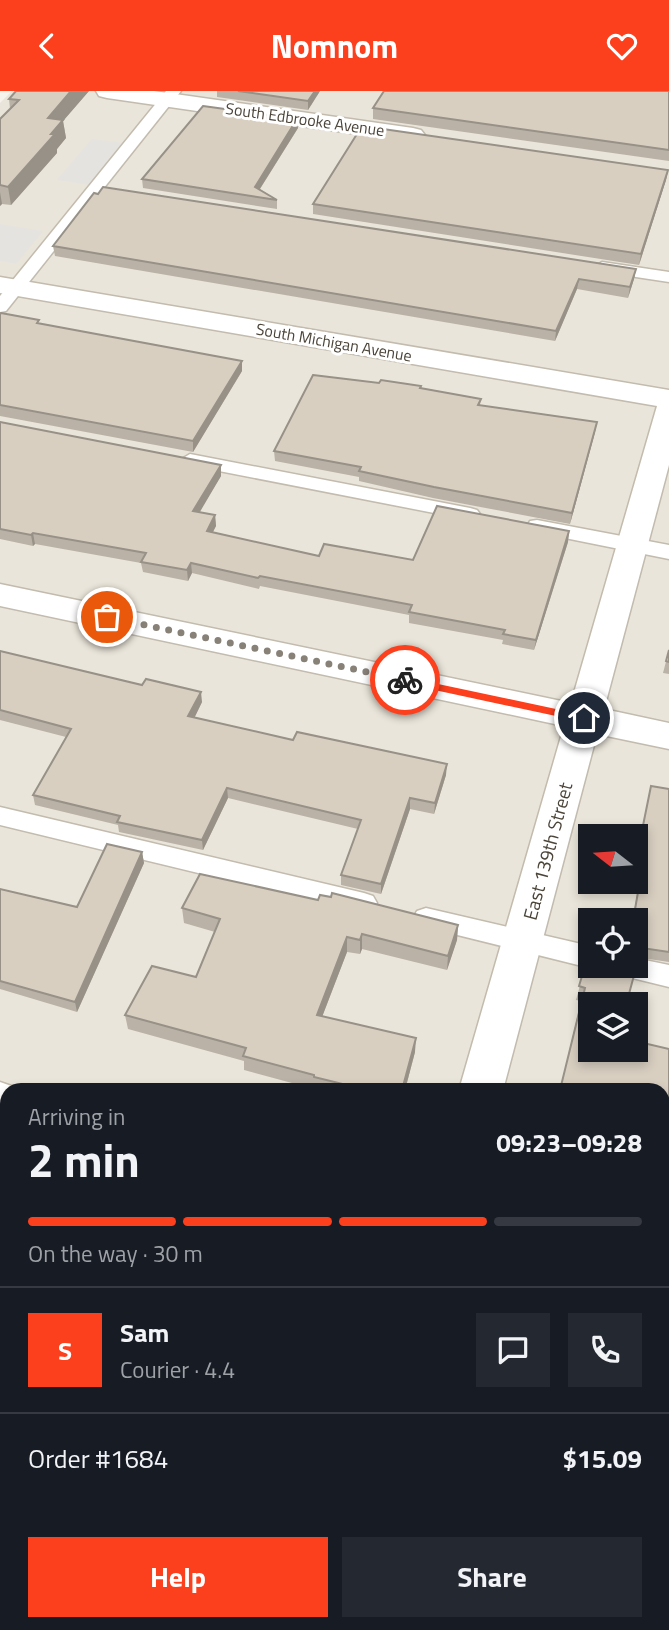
<!DOCTYPE html>
<html lang="en">
<head>
<meta charset="utf-8">
<style>
  :root { --surface:#171b24; --page:#242831; --text:#f1f3f6; --muted:#9ea1a6; --line:#363941; --accent:#fc3f1d }
  body { margin:0; font-family:"Titillium Web",sans-serif; background:var(--page); color:var(--text); height:100vh; display:flex; flex-direction:column; font-size:26px; white-space:nowrap }
  * { box-sizing:border-box; margin:0 }
  p { font-size:23px; color:var(--muted) }
  .icon { flex:none; width:38px; height:38px; fill:none; stroke:currentColor; stroke-width:2; stroke-linecap:round; stroke-linejoin:round }
  .map { position:relative; flex:1; overflow:hidden }
  .drawer { position:absolute; left:0px; top:992px; width:670px; height:548px; display:flex; flex-direction:column; background:var(--surface); border-radius:21px 21px 0 0; box-shadow:0 4px 10px #0003 }
  .drawer>* { flex:none }
  .needle { width:46px; rotate:287deg }
  .controls { position:absolute; left:578px; top:733px; display:grid; gap:14px }
  .controls a { display:grid; place-items:center; width:70px; height:70px; border-radius:0px; background:var(--surface); box-shadow:0 4px 10px #0003; font-size:35px }
  .pin { position:absolute; display:grid; place-items:center; width:60px; height:60px; color:#fff; margin:-30px; border:4px solid #fff; border-radius:50%; box-shadow:0 2px 7px #0007 }
  .courier { position:absolute; display:grid; place-items:center; width:70px; height:70px; margin:-35px; border:5px solid #fc3f1d; border-radius:50%; background:#fff; color:#222; box-shadow:0 2px 9px #0007 }
  .headline em { font-style:normal; font-weight:700 }
  .headline div { display:flex; flex-direction:column-reverse }
  .headline { display:flex; align-items:center; justify-content:space-between; height:119px; padding:0 28px }
  h1 { font-size:46px; font-weight:700; line-height:52px }
  .bar { display:grid; grid-template-columns:repeat(4,1fr); gap:10px 7px; align-content:center; height:84px; padding:0 28px }
  .bar i { height:9px; border-radius:5px; background:var(--line) }
  .bar .selected { background:var(--accent) }
  .bar p { grid-column:span 4 }
  .line { display:flex; align-items:center; gap:18px; padding:0 28px; border-top:2px solid var(--line) }
  .line div { flex:1 }
  .round { display:grid; place-items:center; flex:none; width:74px; height:74px; border-radius:0px; background:var(--page) }
  .cta { display:flex; gap:14px; margin-top:auto; padding:14px 28px }
  .cta a { flex:1; height:80px; border-radius:0px; background:var(--accent); color:#fff; font-size:28px; font-weight:700; line-height:80px; text-align:center }
  .cta a+a { background:var(--page); color:var(--text) }
  header { display:flex; justify-content:space-between; align-items:center; height:91px; padding:0 28px; background:var(--accent); color:#fff; font-size:32px; font-weight:700 }
  .map>svg:first-child { display:block }
  .residential { fill:#eae5da; fill-rule:evenodd }
  .parking { fill:#e5e3e0 }
  .lines { fill:none; stroke-linecap:round; stroke-linejoin:round }
  .lane-casing { stroke:#c2bbae; stroke-width:3 }
  .street-casing { stroke:#c2bbae; stroke-width:3 }
  .lane { fill:#fff; fill-rule:evenodd }
  .street { fill:#fff; fill-rule:evenodd }
  .wall { fill:#bab2a6 }
  .shaded-wall { fill:#979187 }
  .building { fill:#d8cfc1; stroke:#979187; stroke-width:2 }
  .route { fill:#fc3f1d }
  .done { stroke:#878178; stroke-width:7; stroke-dasharray:0 12.6 }
  .labels { text-anchor:middle; dominant-baseline:central; stroke-width:6; stroke-linejoin:round; paint-order:stroke }
  .far-street-label { font-size:16px; fill:#4b4439; stroke:#fff }
  .street-label { font-size:19px; fill:#4b4439; stroke:#fff }
</style>
</head>
<body>
<header><svg class="icon" aria-label="back" viewBox="0 0 24 24"><path d="M15 5l-7 7 7 7"/></svg>Nomnom<svg class="icon" aria-label="heart" viewBox="0 0 24 24"><path d="M12 20l-8-8c-3-5 5-10 8-4 3-6 11-1 8 4z"/></svg></header>
<div class="map">
<svg width="669" height="1539" viewBox="0 0 669 1539">
  <rect width="100%" height="100%" fill="#f6f3ec"/>
  <path class="residential" d="M12 0H669V1539H0V12ZM590 746H635V791H590ZM590 830H635V875H590ZM590 914H635V959H590ZM7 999H663V1533H7Z"/>
  <g class="parking">
    <polygon points="92,48 124,52 89,94 57,89"/>
    <polygon points="0,133 43,140 16,173 0,170"/>
  </g>
  <g class="lines">
    <defs>
      <g id="lane">
        <polygon points="166,0 181,0 6,220 0,221 0,205"/>
        <polygon points="602,171 669,181 669,191 596,180 594,176"/>
        <polygon points="190,363 470,417 477,419 480,423 477,427 470,429 183,373 180,369"/>
        <polygon points="537,429 669,454 669,468 530,440 527,435 530,430"/>
        <polygon points="0,716 364,802 373,805 377,812 373,819 364,822 0,734"/>
        <polygon points="426,817 590,855 590,875 595,875 590,877 417,834 413,827 417,820"/>
        <polygon points="635,867 669,874 669,896 616,883 612,875 635,875"/>
        <polygon points="0,1394 7,1396 7,1428 0,1426"/>
        <polygon points="356,1533 406,1533 408,1539 358,1539"/>
      </g>
      <g id="street">
        <polygon points="96,0 154,0 413,37 421,39 425,44 421,49 413,51 107,7 99,5"/>
        <polygon points="0,186 669,299 669,374 604,618 669,632 669,658 597,643 503,999 459,999 564,635 0,515 0,493 571,612 657,315 0,202"/>
        <polygon points="0,991 23,999 7,999 7,1031 0,1029"/>
        <polygon points="663,1173 669,1174 669,1220 663,1219"/>
        <polygon points="307,1533 361,1533 359,1539 305,1539"/>
      </g>
    </defs>
    <use href="#lane" class="lane-casing"/>
    <use href="#street" class="street-casing"/>
    <use href="#lane" class="lane"/>
    <use href="#street" class="street"/>
  </g>
  <g class="wall">
    <polygon points="16,0 89,0 63,30 66,47 57,58 57,62 11,114 2,113 0,115 0,28 10,18 9,8"/>
    <polygon points="217,0 320,0 308,19 217,6"/>
    <polygon points="669,0 669,70 373,28 373,17"/>
    <polygon points="297,28 298,37 260,98 277,109 277,118 143,97 142,88"/>
    <polygon points="668,79 666,89 639,174 313,123 313,113"/>
    <polygon points="53,155 636,178 634,188 628,207 577,198 555,250 55,165"/>
    <polygon points="0,223 40,233 242,280 193,361 0,325"/>
    <polygon points="421,297 481,308 480,314 597,331 595,341 570,433 433,407 359,390 359,386 275,370 274,360"/>
    <polygon points="0,331 221,374 221,385 199,421 215,424 216,435 213,441 319,465 413,469 569,440 568,451 534,559 502,553 503,549 409,532 409,524 260,495 259,498 192,482 188,490 143,481 141,472 35,453 33,455 0,448"/>
    <polygon points="669,559 669,583 663,582"/>
    <polygon points="0,560 202,611 194,627 446,684 434,723 410,718 381,803 341,794 341,784 358,738 228,707 203,759 119,741 118,734 35,714 33,704 66,646 0,629"/>
    <polygon points="669,698 669,871 635,866 635,830 632,830 640,788 635,787 635,772"/>
    <polygon points="142,761 144,772 77,921 0,898 0,798 77,816"/>
    <polygon points="318,809 458,834 457,849 447,879 362,858 360,863 347,861 322,926 415,961 405,999 314,999 314,998 244,979 244,970 128,938 125,924 196,886 215,841 184,832 182,817"/>
    <polygon points="588,865 590,865 590,875 629,875 636,877 626,914 590,914 590,959 635,959 635,950 669,958 669,1089 663,1088 663,999 560,999 581,910 576,909"/>
    <polygon points="0,1108 7,1110 7,1375 0,1372"/>
    <polygon points="663,1303 669,1304 669,1482 663,1480"/>
    <polygon points="68,1533 230,1533 228,1539 135,1539 131,1537 131,1539 81,1539"/>
    <polygon points="441,1533 494,1533 493,1539 460,1539"/>
  </g>
  <g class="shaded-wall">
    <polygon points="71,0 89,0 63,30 66,47 57,58 57,62 11,114 8,96 48,27"/>
    <polygon points="315,0 320,0 308,19 308,10"/>
    <polygon points="297,28 298,37 256,104 255,96"/>
    <polygon points="668,79 666,89 639,174 641,163"/>
    <polygon points="0,101 2,113 0,115"/>
    <polygon points="636,178 634,188 628,207 630,196"/>
    <polygon points="579,188 577,198 555,250 556,240"/>
    <polygon points="242,270 242,280 193,361 193,350"/>
    <polygon points="597,331 595,341 570,433 572,422"/>
    <polygon points="221,374 221,385 194,431 193,420"/>
    <polygon points="215,424 216,435 208,450 207,440"/>
    <polygon points="569,440 568,451 534,559 536,549"/>
    <polygon points="33,442 35,453 33,455 31,444"/>
    <polygon points="191,472 192,482 188,490 187,479"/>
    <polygon points="201,601 202,611 190,636 188,625"/>
    <polygon points="447,673 446,684 434,723 435,712"/>
    <polygon points="227,697 228,707 203,759 202,749"/>
    <polygon points="410,707 410,718 381,803 381,793"/>
    <polygon points="142,761 144,772 77,921 75,911"/>
    <polygon points="458,834 457,849 447,879 448,865"/>
    <polygon points="362,843 362,858 360,863 360,849"/>
    <polygon points="347,846 347,861 317,939 317,924"/>
    <polygon points="416,947 415,961 405,999 402,999"/>
    <polygon points="7,1359 7,1373 3,1366"/>
  </g>
  <g class="building">
    <polygon points="16,0 71,0 48,27 63,29 51,43 55,43 8,96 0,94 0,28 19,9 9,8"/>
    <polygon points="238,0 315,0 308,10"/>
    <polygon points="384,0 669,0 669,59 373,17"/>
    <polygon points="203,15 297,28 255,96 277,109 142,88"/>
    <polygon points="362,35 668,79 641,163 313,113"/>
    <polygon points="103,96 636,178 630,196 579,188 556,240 53,155 94,102 98,103"/>
    <polygon points="1,222 39,229 37,232 242,270 193,350 0,314 0,223"/>
    <polygon points="313,284 379,292 381,289 421,295 420,297 481,308 478,314 597,331 572,422 434,396 359,380 361,376 274,360"/>
    <polygon points="0,331 221,374 193,420 215,424 207,440 319,465 324,453 413,469 437,415 569,440 536,549 503,543 505,539 409,521 412,514 260,485 258,487 191,472 187,479 141,471 146,462 33,442 31,444 0,438"/>
    <polygon points="669,559 669,571 666,570"/>
    <polygon points="0,560 142,594 146,588 201,601 188,625 293,649 297,641 447,673 435,712 410,707 381,793 341,784 361,729 227,697 202,749 117,731 120,725 33,704 71,638 0,619"/>
    <polygon points="651,695 669,698 669,861 635,856 635,830 633,830 642,778 635,776 635,774"/>
    <polygon points="107,753 142,761 75,911 0,890 0,798 77,816"/>
    <polygon points="200,783 318,809 320,804 331,806 332,802 458,834 448,865 362,843 360,849 347,846 317,924 416,947 402,999 367,999 314,986 314,984 243,965 246,957 125,924 152,875 196,886 220,828 182,817"/>
    <polygon points="588,865 590,865 590,875 629,875 636,877 626,914 590,914 590,959 635,959 635,950 669,958 669,1076 663,1074 663,999 560,999 585,897 579,895"/>
    <polygon points="635,921 640,922 635,944"/>
    <polygon points="0,1108 7,1110 7,1359 3,1366 0,1365"/>
    <polygon points="663,1303 669,1304 669,1474 663,1472"/>
    <polygon points="0,1444 7,1446 7,1508 0,1506"/>
    <polygon points="73,1533 229,1533 226,1539 142,1539 130,1534 128,1539 87,1539"/>
    <polygon points="452,1533 494,1533 493,1539 472,1539"/>
  </g>
  <polygon class="route" points="405,586 584,624 589,627 584,631 402,592 402,587"/>
  <g class="lines">
    <polyline class="done" points="107,526 405,589"/>
  </g>
  <g class="labels">
    <g class="far-street-label">
      <text transform="translate(305 28) rotate(8)">South Edbrooke Avenue</text>
      <text transform="translate(334 251) rotate(10)">South Michigan Avenue</text>
    </g>
    <g class="street-label">
      <text transform="translate(547 760) rotate(-75)">East 139th Street</text>
    </g>
  </g>
</svg>
<div class="controls">
<a><svg class="needle" viewBox="-14 -14 28 28"><path d="M0-13l5 13h-10z" fill="#e53935"/><path d="M0 13l5-13h-10z" fill="#9ea1a6"/></svg></a>
<a><svg class="icon" aria-label="locate" viewBox="0 0 24 24"><circle cx="12" cy="12" r="6"/><path d="M12 2v4M12 18v4M2 12h4M18 12h4"/></svg></a>
<a><svg class="icon" aria-label="layers" viewBox="0 0 24 24"><path d="M12 4l9 5-9 5-9-5zM3 14l9 5 9-5"/></svg></a>
</div>
<div class="pin" style="left:107px;top:526px;background:#ea580c"><svg class="icon" aria-label="bag" viewBox="0 0 24 24"><path d="M5 8h14l-1 12H6zM9 8a3 3 0 0 1 6 0"/></svg></div>
<div class="pin" style="left:584px;top:627px;background:#1f2937"><svg class="icon" aria-label="home" viewBox="0 0 24 24"><path d="M3 11l9-7 9 7M6 9v11h12V9"/></svg></div>
<div class="courier" style="left:405px;top:589px"><svg class="icon" aria-label="bike" viewBox="0 0 24 24"><circle cx="6" cy="16" r="4"/><circle cx="18" cy="16" r="4"/><path d="M6 16l4-8h5l3 8M10 8l3 8H6M13 5h3"/></svg></div>
<section class="drawer">
<div class="headline"><div><h1>2 min</h1><p>Arriving in</p></div><em>09:23–09:28</em></div>
<div class="bar"><i class="selected"></i><i class="selected"></i><i class="selected"></i><i></i><p>On the way · 30 m</p></div>
<div class="line" style="height:126px"><b class="round" style="background:var(--accent);color:#fff">S</b><div><b>Sam</b><p>Courier · 4.4</p></div><a class="round"><svg class="icon" aria-label="chat" viewBox="0 0 24 24"><path d="M4 5h16v11H9l-5 4z"/></svg></a><a class="round"><svg class="icon" aria-label="phone" viewBox="0 0 24 24"><path d="M5 4h4l2 5-3 2q2 4 5 5l2-3 5 2v4C11 20 4 13 5 4z"/></svg></a></div>
<div class="line" style="height:91px"><div>Order #1684</div><b>$15.09</b></div>
<div class="cta"><a>Help</a><a>Share</a></div>
</section>
</div>
</body>
</html>
